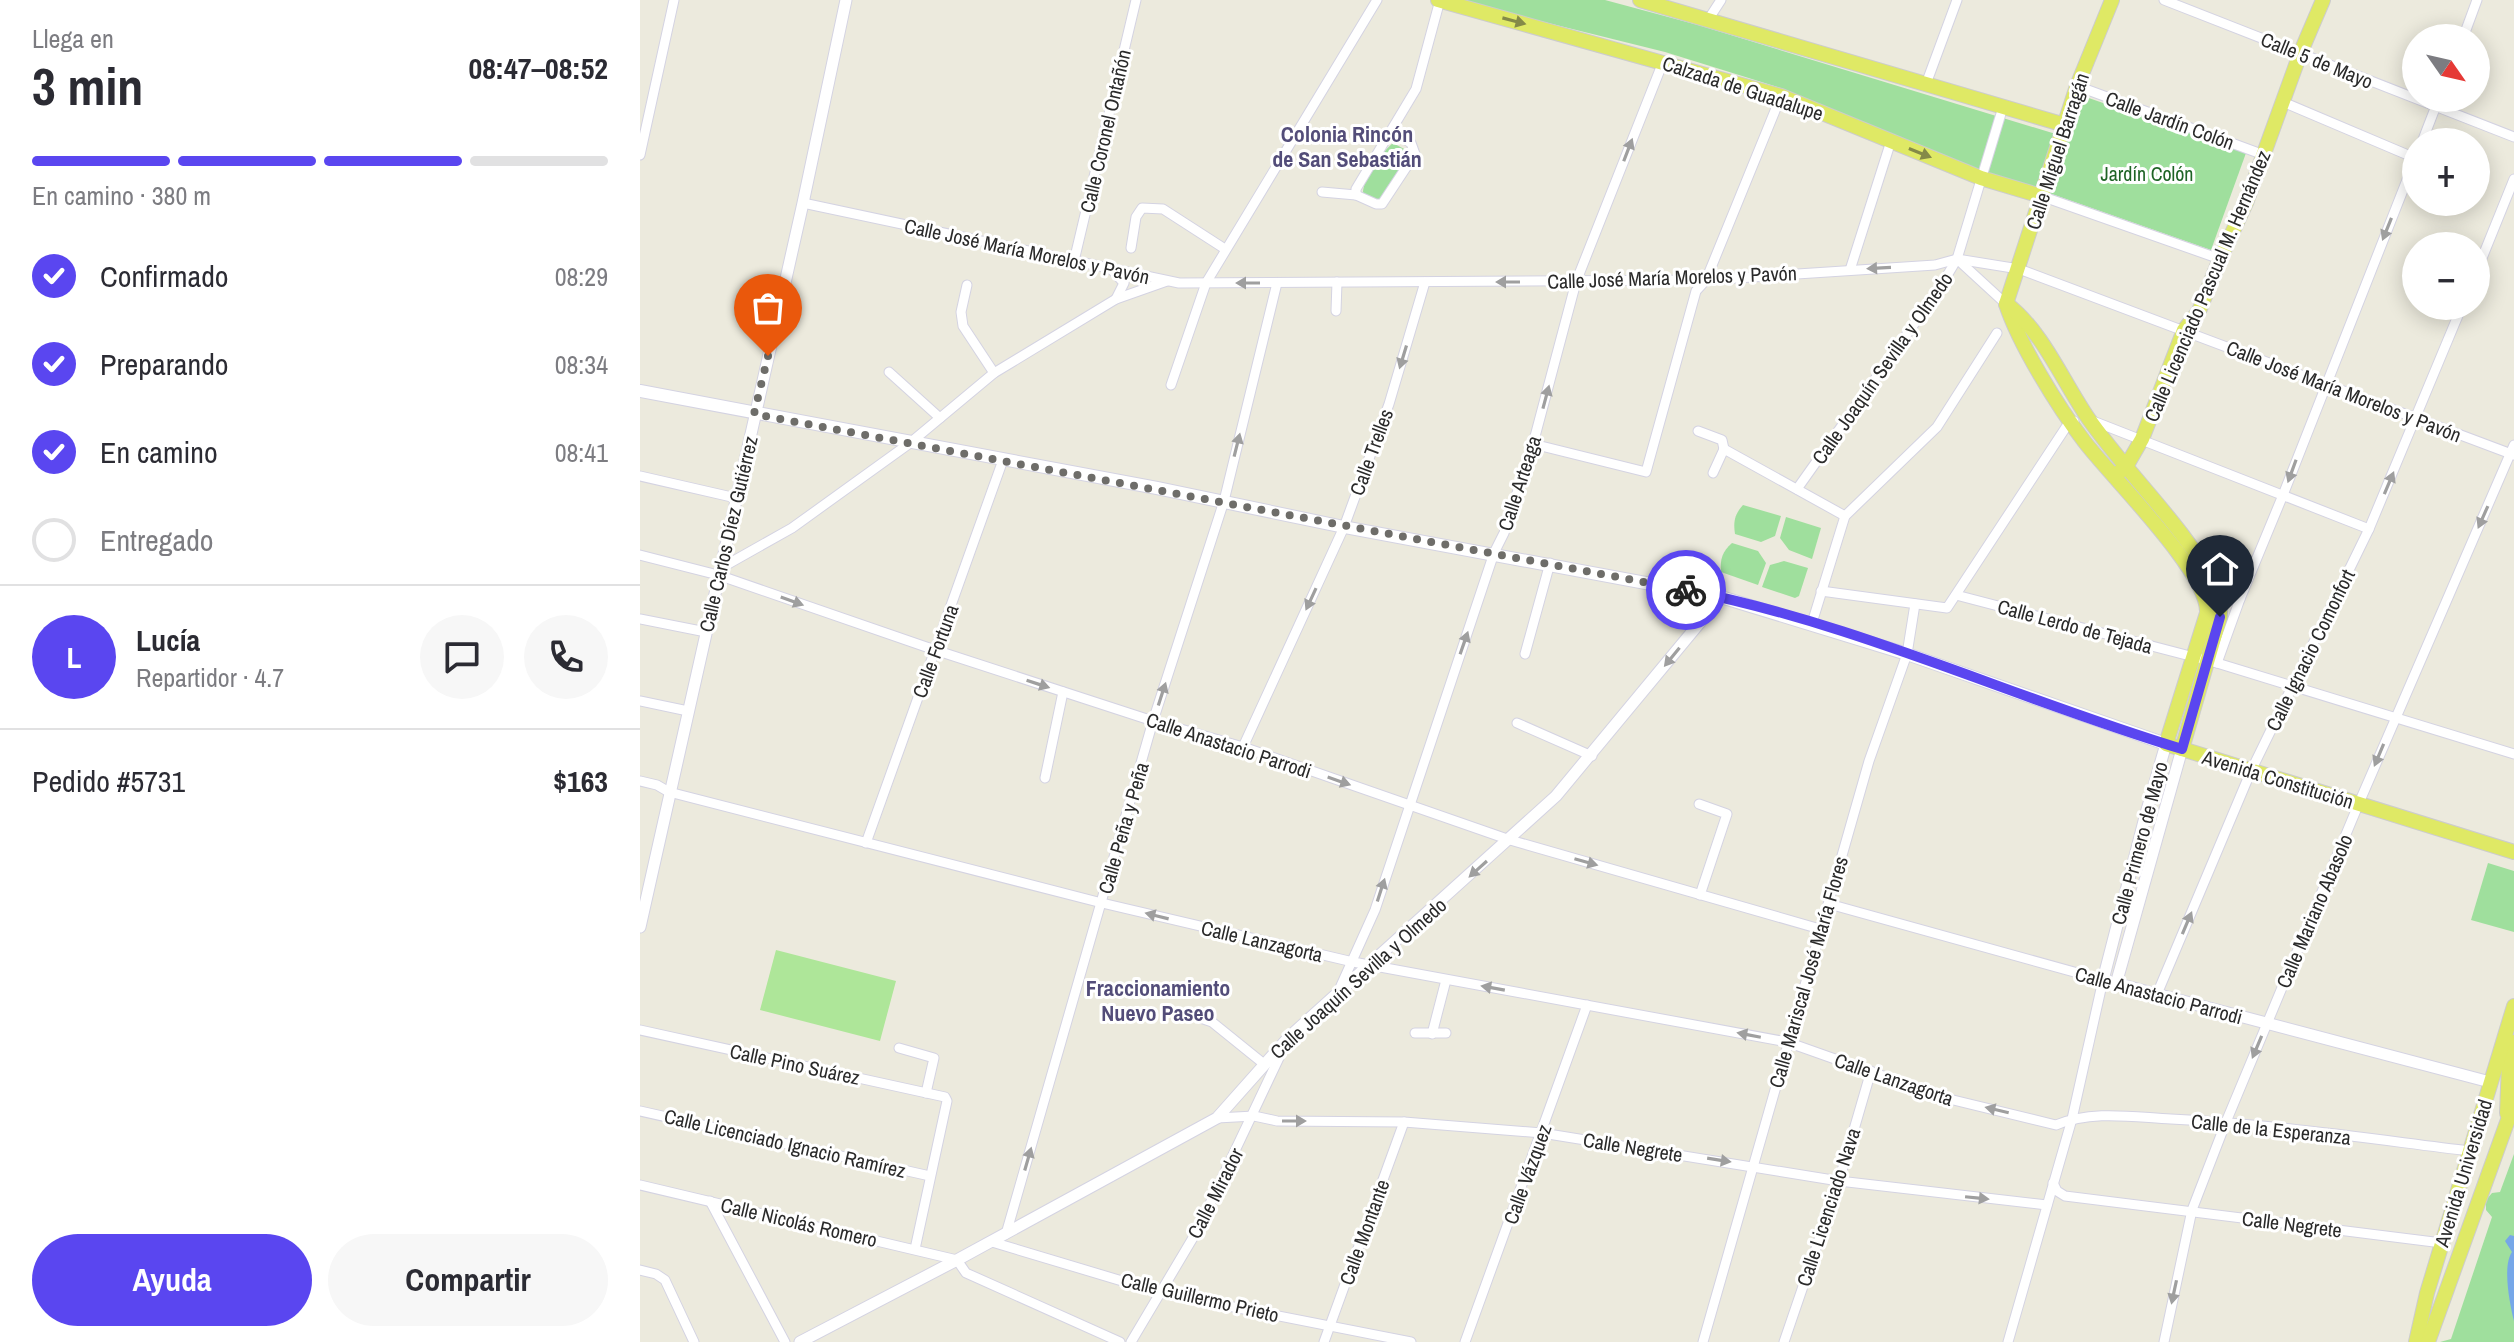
<!DOCTYPE html>
<html lang="es">
<head>
<meta charset="utf-8">
<style>
  :root { --surface:#fff; --page:#f7f7f7; --text:#2b2b33; --muted:#7c7c81; --line:#e1e1e2; --accent:#5a46f0 }
  body { margin:0; font-family:"Archivo Narrow",sans-serif; background:var(--page); color:var(--text); height:100vh; display:flex; flex-direction:column; font-size:30px; white-space:nowrap }
  * { box-sizing:border-box; margin:0 }
  p { font-size:26px; color:var(--muted) }
  .icon { flex:none; width:44px; height:44px; fill:none; stroke:currentColor; stroke-width:2; stroke-linecap:round; stroke-linejoin:round }
  .map { position:relative; flex:1; overflow:hidden }
  .details { display:flex; flex-direction:column; background:var(--surface); width:640px }
  .details>* { flex:none }
  .needle { width:52px; rotate:124deg }
  .fabs { position:absolute; left:1762px; top:24px; display:grid; gap:16px }
  .fabs a { display:grid; place-items:center; width:88px; height:88px; border-radius:50%; background:var(--surface); box-shadow:0 4px 20px #0003; font-size:40px }
  .pin { position:absolute; display:grid; place-items:center; width:68px; height:68px; color:#fff; margin:-82px -34px; border-radius:50% 50% 50% 0; rotate:-45deg; box-shadow:0 0 8px #0007 }
  .pin .icon { rotate:45deg }
  .courier { position:absolute; display:grid; place-items:center; width:80px; height:80px; margin:-40px; border:6px solid #5a46f0; border-radius:50%; background:#fff; color:#222; box-shadow:0 2px 10px #0007 }
  .overview em { font-style:normal; font-weight:700 }
  .overview div { display:flex; flex-direction:column-reverse }
  .overview { display:flex; align-items:center; justify-content:space-between; height:136px; padding:0 32px }
  h1 { font-size:52px; font-weight:700; line-height:60px }
  .bar { display:grid; grid-template-columns:repeat(4,1fr); gap:12px 8px; align-content:center; height:96px; padding:0 32px }
  .bar i { height:10px; border-radius:6px; background:var(--line) }
  .bar .selected { background:var(--accent) }
  .bar p { grid-column:span 4 }
  .line { display:flex; align-items:center; gap:20px; padding:0 32px; border-top:2px solid var(--line) }
  .line div { flex:1 }
  .round { display:grid; place-items:center; flex:none; width:84px; height:84px; border-radius:42px; background:var(--page) }
  ol { padding:0 32px; list-style:none }
  li { display:flex; align-items:center; gap:24px; height:88px }
  li p { margin-inline-start:auto }
  li .icon { padding:8px; border-radius:50%; background:var(--accent); color:#fff; stroke-width:4 }
  li:last-child { color:var(--muted) }
  li i { width:44px; height:44px; border:4px solid var(--line); border-radius:50% }
  .button { display:flex; gap:16px; margin-top:auto; padding:16px 32px }
  .button a { flex:1; height:92px; border-radius:48px; background:var(--accent); color:#fff; font-size:32px; font-weight:700; line-height:92px; text-align:center }
  .button a+a { background:var(--page); color:var(--text) }
  main { display:flex; flex:1; min-height:0 }
  .map>svg:first-child { display:block }
  .green { fill:#9fdf9d }
  .pitch { fill:#aee699 }
  .water { fill:#76a7e8 }
  .lines { fill:none; stroke-linecap:round; stroke-linejoin:round }
  .minor-casing { stroke:#d4d3e2; stroke-width:11 }
  .tertiary-casing { stroke:#d4d3e2; stroke-width:13 }
  .secondary-casing { stroke:#d4d3e2; stroke-width:14 }
  .primary-casing { stroke:#ccc; stroke-width:16 }
  .minor { stroke:#fff; stroke-width:9 }
  .tertiary { stroke:#fff; stroke-width:11 }
  .secondary { stroke:#fff; stroke-width:12 }
  .primary { stroke:#dfe965; stroke-width:14 }
  .oneway { fill:#848a48 }
  .oneway2 { fill:#9f9f9f }
  .done { stroke:#6e6d69; stroke-width:8; stroke-dasharray:0 14.4 }
  .route { stroke:#5a46f0; stroke-width:10 }
  .labels { text-anchor:middle; dominant-baseline:central; stroke-width:6; stroke-linejoin:round; paint-order:stroke }
  .street-label { font-size:20px; fill:#2a2a2a; stroke:#fff }
  .park-label { font-size:20px; fill:#1e6425; stroke:#fff }
  .neighbourhood-label { font-size:22px; font-weight:bold; fill:#534d79; stroke:#fff }
</style>
</head>
<body>
<main>
<section class="details">
<div class="overview"><div><h1>3 min</h1><p>Llega en</p></div><em>08:47–08:52</em></div>
<div class="bar"><i class="selected"></i><i class="selected"></i><i class="selected"></i><i></i><p>En camino · 380 m</p></div>
<ol>
<li><svg class="icon" aria-label="check" viewBox="0 0 24 24"><path d="M5 12l5 5 9-10"/></svg>Confirmado<p>08:29</p></li>
<li><svg class="icon" aria-label="check" viewBox="0 0 24 24"><path d="M5 12l5 5 9-10"/></svg>Preparando<p>08:34</p></li>
<li><svg class="icon" aria-label="check" viewBox="0 0 24 24"><path d="M5 12l5 5 9-10"/></svg>En camino<p>08:41</p></li>
<li><i></i>Entregado</li>
</ol>
<div class="line" style="height:144px"><b class="round" style="background:var(--accent);color:#fff">L</b><div><b>Lucía</b><p>Repartidor · 4.7</p></div><a class="round"><svg class="icon" aria-label="chat" viewBox="0 0 24 24"><path d="M4 5h16v11H9l-5 4z"/></svg></a><a class="round"><svg class="icon" aria-label="phone" viewBox="0 0 24 24"><path d="M5 4h4l2 5-3 2q2 4 5 5l2-3 5 2v4C11 20 4 13 5 4z"/></svg></a></div>
<div class="line" style="height:104px"><div>Pedido #5731</div><b>$163</b></div>
<div class="button"><a>Ayuda</a><a>Compartir</a></div>
</section>
<div class="map">
<svg width="1874" height="1342" viewBox="0 0 1874 1342">
  <rect width="100%" height="100%" fill="#eceadd"/>
  <g class="green">
    <polygon points="815,0 965,0 1058,25 1419,135 1401,190 1342,174 1144,89 1025,52"/>
    <polygon points="1443,96 1606,153 1571,250 1409,193"/>
    <path d="M753 143 766 150 768 159 740 200 733 202 723 196C721 180 741 153 753 143Z"/>
    <path d="M1103 505 1141 516 1135 536 1121 542 1095 534C1093 521 1095 514 1103 505Z"/>
    <polygon points="1146,517 1181,528 1172,559 1149,550 1140,538"/>
    <path d="M1092 543 1118 551 1126 563 1118 585 1081 572C1080 559 1082 552 1092 543Z"/>
    <polygon points="1144,561 1168,568 1159,596 1155,598 1122,587 1130,565"/>
    <polygon points="1848,863 1874,871 1874,932 1831,920"/>
    <polygon points="1874,1154 1874,1342 1800,1342 1811,1339 1852,1217 1846,1210 1846,1200 1852,1193 1860,1192"/>
  </g>
  <polygon class="pitch" points="136,950 256,981 240,1041 120,1010"/>
  <path class="water" d="M1870 1235 1874 1236V1321C1870 1305 1862 1266 1872 1252L1865 1241Z"/>
  <g class="lines">
    <defs>
      <g id="minor">
        <polyline points="1524,0 1874,137"/>
        <polyline points="1068,20 1081,0"/>
        <polyline points="1823,38 1837,0"/>
        <polyline points="1286,84 1317,0"/>
        <polyline points="1437,86 1624,155"/>
        <polyline points="1643,102 1775,158"/>
        <polyline points="1782,142 1799,98"/>
        <polyline points="0,155 34,0"/>
        <polyline points="682,192 716,195 736,204 742,204 775,154 771,143 752,132"/>
        <polyline points="716,195 716,189 776,89 800,0"/>
        <polyline points="1401,196 1580,259"/>
        <polyline points="163,203 539,283 1066,280 1295,265 1317,259 1379,269 1874,455"/>
        <polyline points="491,248 496,217 502,208 523,209 585,249"/>
        <polyline points="1317,259 1366,304"/>
        <polyline points="434,261 496,0"/>
        <polyline points="472,270 484,283 476,299"/>
        <polyline points="1210,270 1251,141"/>
        <polyline points="1836,273 1874,179"/>
        <polyline points="327,285 321,312 323,326 354,373"/>
        <polyline points="696,311 697,282"/>
        <polyline points="249,372 300,418"/>
        <polyline points="531,385 566,283 737,0"/>
        <polyline points="1453,421 1729,529"/>
        <polyline points="1058,431 1082,440 1084,449"/>
        <polyline points="893,444 1006,472 1056,291 1066,280 1141,96"/>
        <polyline points="1084,449 1205,516"/>
        <polyline points="1073,473 1084,449"/>
        <polyline points="0,476 96,498"/>
        <polyline points="1157,489 1299,289 1317,259 1363,107"/>
        <polyline points="0,555 78,575 295,650 513,721 603,747 870,840 1180,929"/>
        <polyline points="81,568 152,528 270,443 354,373 476,299 527,281"/>
        <polyline points="1181,591 1307,608 1430,421 1434,421"/>
        <polyline points="1316,595 1577,663 1874,754"/>
        <polyline points="1566,598 1600,599"/>
        <polyline points="0,619 66,632"/>
        <polyline points="1172,623 1205,516 1297,427 1357,333"/>
        <polyline points="885,654 910,563"/>
        <polyline points="1577,663 1600,599 1643,495 1776,157"/>
        <polyline points="0,701 48,711"/>
        <polyline points="877,723 952,756"/>
        <polyline points="603,747 704,527 749,404 785,282"/>
        <polyline points="405,778 423,692"/>
        <path d="M0 781 17 785 29 792 462 903 713 962 1147 1042 1305 1098 1416 1125C1452 1110 1492 1117 1531 1119 1631 1124 1731 1139 1830 1151"/>
        <polyline points="1059,804 1087,814 1060,895"/>
        <polyline points="226,843 363,460"/>
        <polyline points="1189,904 1463,980 1432,1119 1368,1342"/>
        <polyline points="699,990 735,910 854,553 864,533 893,444 936,282 1023,62"/>
        <polyline points="1517,994 1611,771 1729,529 1822,306"/>
        <polyline points="549,1014 572,1022 624,1064"/>
        <polyline points="0,1030 305,1097 307,1101 275,1249"/>
        <polyline points="775,1033 806,1033"/>
        <polyline points="792,1034 806,980"/>
        <polyline points="259,1048 294,1058 286,1093"/>
        <polyline points="0,1111 290,1176"/>
        <polyline points="577,1118 614,1116 637,1121 764,1122 902,1133 1199,1181 1407,1205"/>
        <polyline points="1413,1183 1417,1191 1425,1196 1802,1243"/>
        <polyline points="0,1185 317,1260 326,1273 480,1342"/>
        <polyline points="70,1201 145,1342"/>
        <polyline points="366,1234 513,721 584,501 637,283"/>
        <polyline points="352,1242 522,1293 771,1342"/>
        <polyline points="0,1270 16,1274 25,1280 54,1342"/>
        <polyline points="491,1342 557,1231 646,1043"/>
        <polyline points="684,1342 764,1122"/>
        <polyline points="825,1342 947,1005"/>
        <polyline points="1063,1342 1229,761 1267,654 1275,604"/>
        <polyline points="1144,1342 1199,1181 1231,1071"/>
        <polyline points="1524,1342 1552,1210 1586,1122 1719,803 1874,445"/>
      </g>
      <g id="tertiary">
        <polyline points="1526,744 1505,817 1463,980 1850,1082"/>
        <polyline points="0,927 163,203 206,0"/>
        <polyline points="1476,984 1542,749"/>
        <polyline points="160,1342 317,1260 577,1118 649,1037 916,796 1081,597"/>
      </g>
      <polyline id="secondary" points="0,391 517,488 704,527 1081,597 1267,654 1526,744"/>
      <g id="primary">
        <polyline points="798,0 1141,96 1341,178 1401,196"/>
        <polyline points="1000,0 1425,125"/>
        <path d="M1366 304C1379 344 1418 407 1444 441 1471 477 1569 572 1567 613L1526 744 1874 852"/>
        <polyline points="1366,304 1437,86 1472,0"/>
        <path d="M1367 304C1403 332 1422 380 1448 418 1487 474 1545 527 1577 588L1580 597V617L1542 749"/>
        <polyline points="1475,476 1487,465 1502,439 1544,330 1559,311 1580,259 1606,203 1660,54 1683,0"/>
        <polyline points="1867,1113 1869,1063 1874,1042"/>
        <polyline points="1776,1342 1787,1293 1874,1006"/>
        <polyline points="1788,1342 1874,1103"/>
      </g>
    </defs>
    <use href="#minor" class="minor-casing"/>
    <use href="#tertiary" class="tertiary-casing"/>
    <use href="#secondary" class="secondary-casing"/>
    <use href="#primary" class="primary-casing"/>
    <use href="#minor" class="minor"/>
    <use href="#tertiary" class="tertiary"/>
    <use href="#secondary" class="secondary"/>
    <use href="#primary" class="primary"/>
  </g>
  <defs><path id="oneway-solid" d="M-6-.8H1V-3.2L6.5 0L1 3.2V.8H-6Z" transform="scale(2)"/></defs>
  <g class="oneway">
    <use href="#oneway-solid" transform="translate(874 21) rotate(15)"/>
    <use href="#oneway-solid" transform="translate(1280 153) rotate(22)"/>
  </g>
  <g class="oneway2">
    <use href="#oneway-solid" transform="translate(988 150) rotate(-69)"/>
    <use href="#oneway-solid" transform="translate(1747 229) rotate(112)"/>
    <use href="#oneway-solid" transform="translate(1239 268) rotate(177)"/>
    <use href="#oneway-solid" transform="translate(868 282) rotate(-180)"/>
    <use href="#oneway-solid" transform="translate(608 283) rotate(-180)"/>
    <use href="#oneway-solid" transform="translate(763 357) rotate(107)"/>
    <use href="#oneway-solid" transform="translate(906 397) rotate(-75)"/>
    <use href="#oneway-solid" transform="translate(597 445) rotate(-76)"/>
    <use href="#oneway-solid" transform="translate(1652 471) rotate(110)"/>
    <use href="#oneway-solid" transform="translate(1749 483) rotate(-67)"/>
    <use href="#oneway-solid" transform="translate(1843 517) rotate(114)"/>
    <use href="#oneway-solid" transform="translate(671 599) rotate(115)"/>
    <use href="#oneway-solid" transform="translate(152 601) rotate(20)"/>
    <use href="#oneway-solid" transform="translate(824 643) rotate(-71)"/>
    <use href="#oneway-solid" transform="translate(1032 657) rotate(129)"/>
    <use href="#oneway-solid" transform="translate(398 684) rotate(18)"/>
    <use href="#oneway-solid" transform="translate(522 694) rotate(-72)"/>
    <use href="#oneway-solid" transform="translate(1739 755) rotate(113)"/>
    <use href="#oneway-solid" transform="translate(699 781) rotate(19)"/>
    <use href="#oneway-solid" transform="translate(946 862) rotate(16)"/>
    <use href="#oneway-solid" transform="translate(838 869) rotate(138)"/>
    <use href="#oneway-solid" transform="translate(741 890) rotate(-72)"/>
    <use href="#oneway-solid" transform="translate(517 916) rotate(-166)"/>
    <use href="#oneway-solid" transform="translate(1547 923) rotate(-67)"/>
    <use href="#oneway-solid" transform="translate(853 988) rotate(-170)"/>
    <use href="#oneway-solid" transform="translate(1109 1035) rotate(-169)"/>
    <use href="#oneway-solid" transform="translate(1617 1047) rotate(113)"/>
    <use href="#oneway-solid" transform="translate(1357 1110) rotate(-167)"/>
    <use href="#oneway-solid" transform="translate(654 1121)"/>
    <use href="#oneway-solid" transform="translate(388 1159) rotate(-74)"/>
    <use href="#oneway-solid" transform="translate(1079 1160) rotate(9)"/>
    <use href="#oneway-solid" transform="translate(1337 1198) rotate(6)"/>
    <use href="#oneway-solid" transform="translate(1534 1292) rotate(102)"/>
  </g>
  <g class="lines">
    <polyline class="done" points="128,356 114,414 1046,590"/>
    <path class="route" d="M1046 590C1216 623 1376 699 1542 749L1580 617"/>
  </g>
  <g class="labels">
    <g class="street-label">
      <text transform="translate(1677 60) rotate(22)">Calle 5 de Mayo</text>
      <text transform="translate(1103 88) rotate(18)">Calzada de Guadalupe</text>
      <text transform="translate(1530 120) rotate(20)">Calle Jardín Colón</text>
      <text transform="translate(465 131) rotate(-77)">Calle Coronel Ontañón</text>
      <text transform="translate(1417 151) rotate(-72)">Calle Miguel Barragán</text>
      <text transform="translate(387 251) rotate(12)">Calle José María Morelos y Pavón</text>
      <text transform="translate(1032 277) rotate(-2)">Calle José María Morelos y Pavón</text>
      <text transform="translate(1567 286) rotate(-67)">Calle Licenciado Pascual M. Hernández</text>
      <text transform="translate(1242 368) rotate(-55)">Calle Joaquín Sevilla y Olmedo</text>
      <text transform="translate(1704 391) rotate(21)">Calle José María Morelos y Pavón</text>
      <text transform="translate(731 452) rotate(-70)">Calle Trelles</text>
      <text transform="translate(879 483) rotate(-72)">Calle Arteaga</text>
      <text transform="translate(88 534) rotate(-77)">Calle Carlos Díez Gutiérrez</text>
      <text transform="translate(1435 626) rotate(15)">Calle Lerdo de Tejada</text>
      <text transform="translate(1670 650) rotate(-64)">Calle Ignacio Comonfort</text>
      <text transform="translate(295 651) rotate(-70)">Calle Fortuna</text>
      <text transform="translate(589 745) rotate(18)">Calle Anastacio Parrodi</text>
      <text transform="translate(1638 779) rotate(17)">Avenida Constitución</text>
      <text transform="translate(483 828) rotate(-74)">Calle Peña y Peña</text>
      <text transform="translate(1499 843) rotate(-75)">Calle Primero de Mayo</text>
      <text transform="translate(1674 911) rotate(-67)">Calle Mariano Abasolo</text>
      <text transform="translate(622 941) rotate(13)">Calle Lanzagorta</text>
      <text transform="translate(1168 972) rotate(-74)">Calle Mariscal José María Flores</text>
      <text transform="translate(718 978) rotate(-42)">Calle Joaquín Sevilla y Olmedo</text>
      <text transform="translate(1519 995) rotate(15)">Calle Anastacio Parrodi</text>
      <text transform="translate(155 1064) rotate(12)">Calle Pino Suárez</text>
      <text transform="translate(1254 1079) rotate(19)">Calle Lanzagorta</text>
      <text transform="translate(1631 1129) rotate(6)">Calle de la Esperanza</text>
      <text transform="translate(145 1143) rotate(13)">Calle Licenciado Ignacio Ramírez</text>
      <text transform="translate(993 1147) rotate(9)">Calle Negrete</text>
      <text transform="translate(1823 1173) rotate(-73)">Avenida Universidad</text>
      <text transform="translate(887 1174) rotate(-70)">Calle Vázquez</text>
      <text transform="translate(575 1193) rotate(-63)">Calle Mirador</text>
      <text transform="translate(1188 1207) rotate(-72)">Calle Licenciado Nava</text>
      <text transform="translate(159 1222) rotate(13)">Calle Nicolás Romero</text>
      <text transform="translate(1652 1224) rotate(7)">Calle Negrete</text>
      <text transform="translate(724 1232) rotate(-70)">Calle Montante</text>
      <text transform="translate(560 1297) rotate(13)">Calle Guillermo Prieto</text>
    </g>
    <g class="park-label">
      <text x="1507" y="173">Jardín Colón</text>
    </g>
    <g class="neighbourhood-label">
      <text x="707" y="134">Colonia Rincón<tspan x="707" dy="25">de San Sebastián</tspan></text>
      <text x="518" y="988">Fraccionamiento<tspan x="518" dy="25">Nuevo Paseo</tspan></text>
    </g>
  </g>
</svg>
<div class="fabs">
<a><svg class="needle" viewBox="-14 -14 28 28"><path d="M0-13l5 13h-10z" fill="#e53935"/><path d="M0 13l5-13h-10z" fill="#7c7c81"/></svg></a>
<a>+</a>
<a>−</a>
</div>
<div class="pin" style="left:128px;top:356px;background:#ea580c"><svg class="icon" aria-label="bag" viewBox="0 0 24 24"><path d="M5 8h14l-1 12H6zM9 8a3 3 0 0 1 6 0"/></svg></div>
<div class="pin" style="left:1580px;top:617px;background:#1f2937"><svg class="icon" aria-label="home" viewBox="0 0 24 24"><path d="M3 11l9-7 9 7M6 9v11h12V9"/></svg></div>
<div class="courier" style="left:1046px;top:590px"><svg class="icon" aria-label="bike" viewBox="0 0 24 24"><circle cx="6" cy="16" r="4"/><circle cx="18" cy="16" r="4"/><path d="M6 16l4-8h5l3 8M10 8l3 8H6M13 5h3"/></svg></div>
</div>
</main>
</body>
</html>
